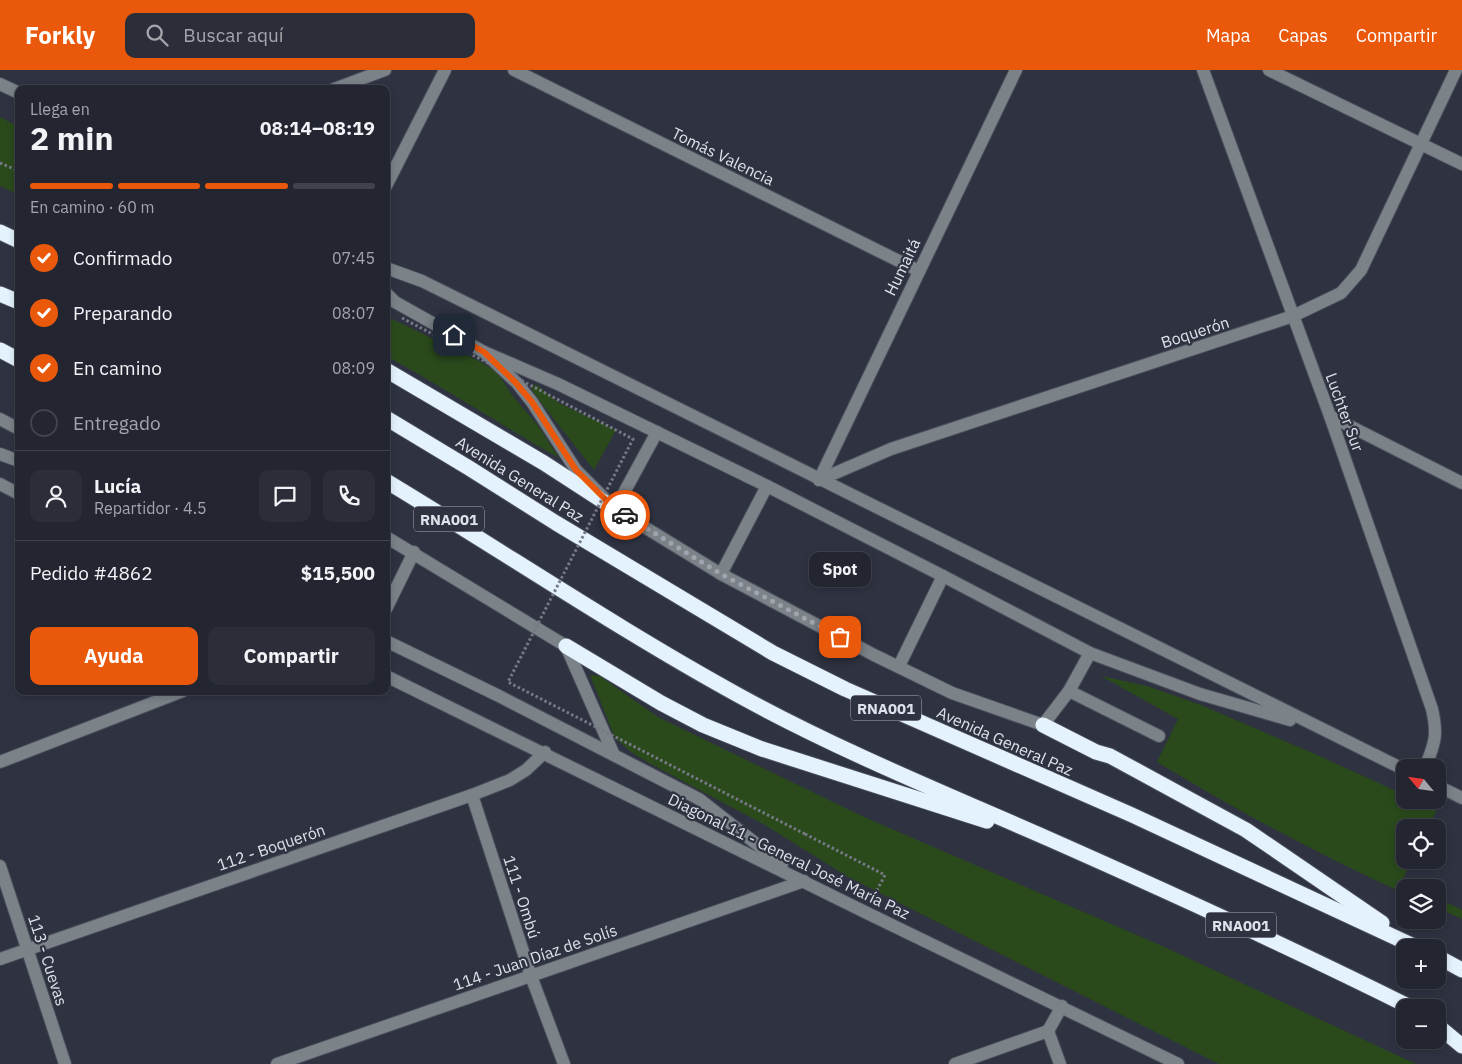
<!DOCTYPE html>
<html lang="es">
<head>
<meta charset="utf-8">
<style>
  :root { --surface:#232631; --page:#2b2e39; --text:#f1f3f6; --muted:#a3a5ab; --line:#40434d; --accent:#ea580c }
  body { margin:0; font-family:"IBM Plex Sans",sans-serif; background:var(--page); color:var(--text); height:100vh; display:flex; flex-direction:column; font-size:19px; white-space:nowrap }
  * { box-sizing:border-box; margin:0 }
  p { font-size:16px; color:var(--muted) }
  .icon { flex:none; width:28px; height:28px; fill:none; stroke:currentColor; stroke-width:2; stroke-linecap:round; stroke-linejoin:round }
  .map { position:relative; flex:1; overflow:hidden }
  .sheet { position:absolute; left:15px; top:15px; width:375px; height:610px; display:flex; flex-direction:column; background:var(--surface); border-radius:10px; box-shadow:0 2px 8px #0003,0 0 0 1px var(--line) }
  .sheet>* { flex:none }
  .needle { width:32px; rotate:299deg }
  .fabs { position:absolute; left:1396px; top:689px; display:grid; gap:10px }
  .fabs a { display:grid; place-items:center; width:50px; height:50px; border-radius:10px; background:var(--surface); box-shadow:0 2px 8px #0003,0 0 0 1px var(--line); font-size:25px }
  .pin { position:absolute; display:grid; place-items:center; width:42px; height:42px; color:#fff; margin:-21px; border-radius:10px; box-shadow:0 2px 8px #0006 }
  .courier { position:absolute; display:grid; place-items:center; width:50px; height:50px; margin:-25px; border:4px solid #ea580c; border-radius:50%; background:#fff; color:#222; box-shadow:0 1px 6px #0007 }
  .bubble { position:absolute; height:35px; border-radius:10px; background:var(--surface); box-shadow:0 2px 8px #0003,0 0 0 1px var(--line); font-size:16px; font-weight:700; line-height:35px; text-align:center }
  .head em { font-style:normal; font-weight:700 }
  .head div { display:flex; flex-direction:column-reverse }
  .head { display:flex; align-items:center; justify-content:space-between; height:85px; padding:0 15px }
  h1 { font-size:32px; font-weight:700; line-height:38px }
  .bar { display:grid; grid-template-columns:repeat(4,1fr); gap:8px 5px; align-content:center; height:60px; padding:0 15px }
  .bar i { height:6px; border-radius:4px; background:var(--line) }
  .bar .current { background:var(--accent) }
  .bar p { grid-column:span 4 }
  .line { display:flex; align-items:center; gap:12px; padding:0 15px; border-top:1px solid var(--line) }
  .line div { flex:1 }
  .round { display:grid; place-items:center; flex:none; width:52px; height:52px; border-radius:10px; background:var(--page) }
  ol { padding:0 15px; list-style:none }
  li { display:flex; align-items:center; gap:15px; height:55px }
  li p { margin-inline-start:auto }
  li .icon { padding:5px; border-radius:50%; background:var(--accent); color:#fff; stroke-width:4 }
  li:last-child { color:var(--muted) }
  li i { width:28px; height:28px; border:2px solid var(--line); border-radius:50% }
  .button { display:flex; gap:10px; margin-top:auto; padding:10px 15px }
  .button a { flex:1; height:58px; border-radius:10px; background:var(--accent); color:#fff; font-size:20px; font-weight:700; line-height:58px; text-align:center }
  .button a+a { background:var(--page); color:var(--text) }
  header { display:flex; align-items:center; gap:30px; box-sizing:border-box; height:70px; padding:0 25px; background:var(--accent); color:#fff }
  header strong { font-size:24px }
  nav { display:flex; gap:28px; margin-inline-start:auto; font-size:18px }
  .search { width:350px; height:45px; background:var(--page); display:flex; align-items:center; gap:12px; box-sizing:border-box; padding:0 18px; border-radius:10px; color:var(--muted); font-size:19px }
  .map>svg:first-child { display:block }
  .green { fill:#2a4a1c }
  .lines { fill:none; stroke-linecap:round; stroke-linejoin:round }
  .minor-casing { stroke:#4b4e5c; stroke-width:14 }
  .highway-casing { stroke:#4b4e5c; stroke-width:17 }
  .path { stroke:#767986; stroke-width:3; stroke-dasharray:2.5 2.5; stroke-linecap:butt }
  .minor { stroke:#7b8388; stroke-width:12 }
  .highway { stroke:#e3f2fd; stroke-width:15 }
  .path-bridge { stroke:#767986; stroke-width:3; stroke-dasharray:2.5 2.5; stroke-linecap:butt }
  .done { stroke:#a1a3af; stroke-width:5; stroke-dasharray:0 9 }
  .route { stroke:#ea580c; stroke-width:6 }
  .labels { text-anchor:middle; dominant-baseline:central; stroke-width:4.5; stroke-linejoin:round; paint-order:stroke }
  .shield { fill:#2f3241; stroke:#aaacb7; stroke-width:1 }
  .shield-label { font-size:15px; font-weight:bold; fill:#dee0ea }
  .street-label { font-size:16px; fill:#dee0ea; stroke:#2f3241 }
</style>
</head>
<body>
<header>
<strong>Forkly</strong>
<div class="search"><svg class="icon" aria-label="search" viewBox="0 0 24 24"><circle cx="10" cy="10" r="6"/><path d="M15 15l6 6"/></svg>Buscar aquí</div>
<nav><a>Mapa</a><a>Capas</a><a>Compartir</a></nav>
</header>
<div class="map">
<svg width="1462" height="994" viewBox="0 0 1462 994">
  <rect width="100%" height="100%" fill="#2f3241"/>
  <g class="green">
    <polygon points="0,47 19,57 19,125 0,116"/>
    <path d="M386 246 479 291 497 302 512 325 539 357 559 388C501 355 445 318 386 286Z"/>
    <polygon points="534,315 537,315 559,333 616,360 594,400 532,321 532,317"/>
    <polygon points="590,605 600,606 658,647 864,747 1160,875 1416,994 1219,994 848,807 765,755 649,693 631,682 615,668"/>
    <path d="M1101 606 1147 616 1201 635 1315 684 1405 725V730H1416L1437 740 1428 757 1405 758V790H1412L1402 811 1416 817 1405 818V824C1320 785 1237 741 1157 692L1178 649Z"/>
    <polygon points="1438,828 1462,840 1462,849 1438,838"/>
  </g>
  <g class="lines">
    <defs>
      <g id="minor">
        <polyline points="514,0 919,201"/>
        <path d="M1203 0 1330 346 1432 639C1438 665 1435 673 1425 698"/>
        <polyline points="1269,0 1462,94"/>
        <polyline points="0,14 19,23"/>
        <polyline points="334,19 385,0"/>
        <polyline points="386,116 445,0"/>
        <polyline points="386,198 422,211 1405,700"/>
        <polyline points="386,223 395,232 484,282 517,313 532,332 576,400 615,439 721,504 874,585 952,623 1043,655 1069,621 1090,583"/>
        <polyline points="484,282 558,314 767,416 943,506 1090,583 1200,624 1290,650"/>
        <polyline points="1330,346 1462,413"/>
        <polyline points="0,349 19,359"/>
        <polyline points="0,384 19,391"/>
        <polyline points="819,410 891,379 1293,246 1341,223 1361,200 1456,0"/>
        <polyline points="819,410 1016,0"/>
        <polyline points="0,414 19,424"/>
        <polyline points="615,439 657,362"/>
        <polyline points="386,467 566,576 614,685"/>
        <polyline points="721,504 767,416"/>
        <polyline points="386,539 414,482"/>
        <polyline points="386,571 499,626 699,729 782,794"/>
        <polyline points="899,596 943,506"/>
        <path d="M386 606C547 684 706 765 867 843 970 894 1075 943 1178 994"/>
        <polyline points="1069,621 1159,666"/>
        <polyline points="0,692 183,621"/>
        <polyline points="1438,716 1462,728"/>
        <polyline points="472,725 531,906 564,994"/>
        <polyline points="0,796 65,994"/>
        <polyline points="0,889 472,725 510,710 526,700 545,682"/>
        <polyline points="1048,961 1060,994"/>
        <polyline points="277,994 804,811"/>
        <polyline points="955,994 1048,961 1062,936"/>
      </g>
      <g id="highway">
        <polyline points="0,162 19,171"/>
        <polyline points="0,224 19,232"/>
        <polyline points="0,280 19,290"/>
        <polyline points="386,300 544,393 615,439"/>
        <polyline points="386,348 469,398 556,453 773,583 845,619 1132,745 1418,878"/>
        <path d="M386 411C504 482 618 559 738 625 838 680 944 723 1049 769 1171 823 1292 878 1412 938"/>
        <polyline points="566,576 661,633 703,655 762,679 987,751"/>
        <polyline points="1043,655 1096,682 1110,686 1246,760 1382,853"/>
        <polyline points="1438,887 1462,900"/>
        <polyline points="1438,956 1462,976"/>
      </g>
    </defs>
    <use href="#minor" class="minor-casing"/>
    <use href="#highway" class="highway-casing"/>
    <g class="path">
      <polyline points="0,93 19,101"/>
      <polyline points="805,764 885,805 875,824"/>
    </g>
    <use href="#minor" class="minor"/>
    <use href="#highway" class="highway"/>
    <polyline class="path-bridge" points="402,248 633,369 508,612 805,764"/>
  </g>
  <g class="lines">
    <polyline class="done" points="625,445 721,504 840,567"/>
    <polyline class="route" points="454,265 484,282 516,313 532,332 576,400 615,439 625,445"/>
  </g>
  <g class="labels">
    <g class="shield">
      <rect x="414" y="436.5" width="70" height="25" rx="4"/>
      <rect x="851" y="625.5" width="70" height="25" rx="4"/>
      <rect x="1206" y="842.5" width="70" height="25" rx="4"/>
    </g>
    <g class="shield-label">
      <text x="449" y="449">RNA001</text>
      <text x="886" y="638">RNA001</text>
      <text x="1241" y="855">RNA001</text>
    </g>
    <g class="street-label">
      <text transform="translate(723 86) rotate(26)">Tomás Valencia</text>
      <text transform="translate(902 197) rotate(-64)">Humaitá</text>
      <text transform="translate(1195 262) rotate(-18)">Boquerón</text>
      <text transform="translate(1345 342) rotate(70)">Luchter Sur</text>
      <text transform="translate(520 409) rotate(32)">Avenida General Paz</text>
      <text transform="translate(1005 671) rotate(24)">Avenida General Paz</text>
      <text transform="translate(271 777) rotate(-19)">112 - Boquerón</text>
      <text transform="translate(789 786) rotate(26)">Diagonal 11 - General José María Paz</text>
      <text transform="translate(522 827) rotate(72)">111 - Ombú</text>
      <text transform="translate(535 887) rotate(-19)">114 - Juan Díaz de Solís</text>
      <text transform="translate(48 890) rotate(72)">113 - Cuevas</text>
    </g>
  </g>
</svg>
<div class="fabs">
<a><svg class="needle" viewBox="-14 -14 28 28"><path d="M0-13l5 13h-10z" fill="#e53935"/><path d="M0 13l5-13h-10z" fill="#a3a5ab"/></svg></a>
<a><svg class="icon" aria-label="locate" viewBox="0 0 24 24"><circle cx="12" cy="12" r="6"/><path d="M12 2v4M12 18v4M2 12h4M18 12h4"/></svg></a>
<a><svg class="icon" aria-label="layers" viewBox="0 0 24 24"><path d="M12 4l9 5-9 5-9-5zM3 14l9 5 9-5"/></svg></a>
<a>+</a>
<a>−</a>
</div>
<div class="pin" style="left:840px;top:567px;background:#ea580c"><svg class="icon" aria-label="bag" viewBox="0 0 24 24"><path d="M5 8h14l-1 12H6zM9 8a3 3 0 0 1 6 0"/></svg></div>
<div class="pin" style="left:454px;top:265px;background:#1f2937"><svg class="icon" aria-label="home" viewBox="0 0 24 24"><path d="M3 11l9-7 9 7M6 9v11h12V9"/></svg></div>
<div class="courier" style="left:625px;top:445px"><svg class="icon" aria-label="car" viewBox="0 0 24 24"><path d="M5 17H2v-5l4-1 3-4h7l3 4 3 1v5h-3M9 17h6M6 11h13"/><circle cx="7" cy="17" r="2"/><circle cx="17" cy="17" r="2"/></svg></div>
<div class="bubble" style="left:809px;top:482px;width:62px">Spot</div>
<section class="sheet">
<div class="head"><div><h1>2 min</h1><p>Llega en</p></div><em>08:14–08:19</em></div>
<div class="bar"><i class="current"></i><i class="current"></i><i class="current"></i><i></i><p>En camino · 60 m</p></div>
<ol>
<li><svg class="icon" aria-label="check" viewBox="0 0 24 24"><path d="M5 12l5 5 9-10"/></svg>Confirmado<p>07:45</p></li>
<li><svg class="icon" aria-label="check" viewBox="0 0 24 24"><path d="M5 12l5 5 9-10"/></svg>Preparando<p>08:07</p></li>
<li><svg class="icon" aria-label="check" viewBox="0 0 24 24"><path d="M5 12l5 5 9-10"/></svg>En camino<p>08:09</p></li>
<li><i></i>Entregado</li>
</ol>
<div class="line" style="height:90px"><a class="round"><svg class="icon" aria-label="person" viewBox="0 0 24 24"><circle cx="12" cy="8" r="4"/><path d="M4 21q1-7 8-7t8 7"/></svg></a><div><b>Lucía</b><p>Repartidor · 4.5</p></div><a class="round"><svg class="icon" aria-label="chat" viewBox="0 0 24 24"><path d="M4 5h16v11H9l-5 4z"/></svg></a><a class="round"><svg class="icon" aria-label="phone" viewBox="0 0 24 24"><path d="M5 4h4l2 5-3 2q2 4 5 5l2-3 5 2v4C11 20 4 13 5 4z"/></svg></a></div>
<div class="line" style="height:65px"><div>Pedido #4862</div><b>$15,500</b></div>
<div class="button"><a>Ayuda</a><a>Compartir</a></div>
</section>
</div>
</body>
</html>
